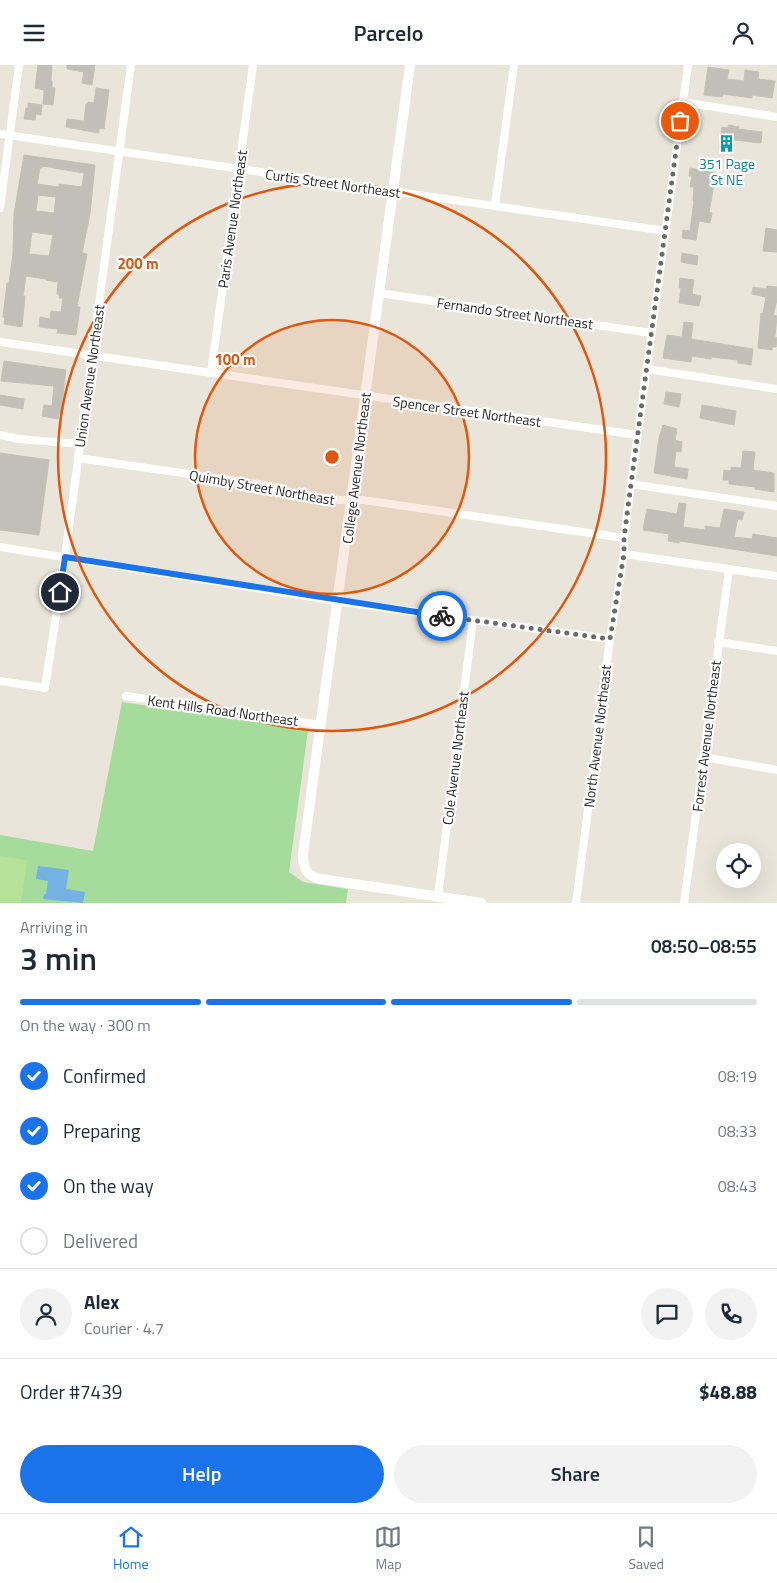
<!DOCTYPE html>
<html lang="en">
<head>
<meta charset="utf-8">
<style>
  :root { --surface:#fff; --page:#f2f2f3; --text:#1f2937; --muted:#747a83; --line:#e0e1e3; --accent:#1a73e8 }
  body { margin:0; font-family:"Titillium Web",sans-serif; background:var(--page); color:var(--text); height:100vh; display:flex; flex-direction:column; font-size:19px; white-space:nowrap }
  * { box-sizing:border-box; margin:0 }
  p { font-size:16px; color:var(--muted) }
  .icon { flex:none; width:28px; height:28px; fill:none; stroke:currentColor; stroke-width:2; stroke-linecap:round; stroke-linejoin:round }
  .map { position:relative; height:838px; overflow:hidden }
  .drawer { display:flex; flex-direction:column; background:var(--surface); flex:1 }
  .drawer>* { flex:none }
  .tools { position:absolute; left:716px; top:778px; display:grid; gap:10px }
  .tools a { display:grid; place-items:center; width:45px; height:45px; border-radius:50%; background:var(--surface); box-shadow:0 5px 20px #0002; font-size:25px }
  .pin { position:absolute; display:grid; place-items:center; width:42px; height:42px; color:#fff; margin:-21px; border:2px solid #fff; border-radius:50%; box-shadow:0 1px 5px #0007 }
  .courier { position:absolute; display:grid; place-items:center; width:50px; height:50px; margin:-25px; border:4px solid #1a73e8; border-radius:50%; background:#fff; color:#222; box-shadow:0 1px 6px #0007 }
  .headline em { font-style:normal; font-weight:600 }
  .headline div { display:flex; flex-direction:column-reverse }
  .headline { display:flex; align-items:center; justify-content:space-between; height:85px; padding:0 20px }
  h1 { font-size:32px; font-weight:600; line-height:38px }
  .bar { display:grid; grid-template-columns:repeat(4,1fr); gap:8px 5px; align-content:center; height:60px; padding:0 20px }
  .bar i { height:6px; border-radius:4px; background:var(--line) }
  .bar .selected { background:var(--accent) }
  .bar p { grid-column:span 4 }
  .line { display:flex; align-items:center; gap:12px; padding:0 20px; border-top:1px solid var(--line) }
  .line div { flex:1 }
  .round { display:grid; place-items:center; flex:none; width:52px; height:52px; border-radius:26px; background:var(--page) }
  ol { padding:0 20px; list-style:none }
  li { display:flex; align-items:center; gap:15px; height:55px }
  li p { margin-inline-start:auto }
  li .icon { padding:5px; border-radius:50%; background:var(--accent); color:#fff; stroke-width:4 }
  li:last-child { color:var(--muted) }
  li i { width:28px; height:28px; border:2px solid var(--line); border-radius:50% }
  .cta { display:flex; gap:10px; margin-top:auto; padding:10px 20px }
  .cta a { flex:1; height:58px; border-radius:30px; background:var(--accent); color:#fff; font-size:20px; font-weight:600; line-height:58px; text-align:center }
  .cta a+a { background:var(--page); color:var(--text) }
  header { display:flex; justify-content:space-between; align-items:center; height:65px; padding:0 20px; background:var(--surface); font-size:22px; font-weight:600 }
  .tabs { display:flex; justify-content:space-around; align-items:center; height:70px; border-top:1px solid var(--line); background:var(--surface); font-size:14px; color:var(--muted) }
  .tabs a { display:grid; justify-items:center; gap:2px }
  .tabs .selected { color:var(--accent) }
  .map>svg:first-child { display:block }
  .green { fill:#a5db9b }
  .pitch { fill:#b5e297 }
  .water { fill:#75b2e3 }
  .building { fill:#c1bfb7; stroke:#c4c1b4; fill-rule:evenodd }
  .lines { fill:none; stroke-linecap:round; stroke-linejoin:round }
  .minor { stroke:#fff; stroke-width:8 }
  .tertiary { stroke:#fff; stroke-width:10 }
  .done { stroke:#6c6a66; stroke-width:5; stroke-dasharray:0 9 }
  .route { stroke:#1a73e8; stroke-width:6 }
  .ring { fill:none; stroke:#de570d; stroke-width:2.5 }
  .labels { text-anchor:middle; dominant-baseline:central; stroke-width:4.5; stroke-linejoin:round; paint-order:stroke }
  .culture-label { font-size:14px; fill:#0d838f; stroke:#fff }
  .street-label { font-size:14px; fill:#282828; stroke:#fff }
  .centre { fill:#de570d; stroke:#fff; stroke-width:2.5 }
  .ring-label { font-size:15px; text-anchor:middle; font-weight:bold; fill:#de570d; stroke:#fff; stroke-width:4.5; stroke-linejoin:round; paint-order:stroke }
</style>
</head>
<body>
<header><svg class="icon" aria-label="menu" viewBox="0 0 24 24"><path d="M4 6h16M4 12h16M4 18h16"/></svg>Parcelo<svg class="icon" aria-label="person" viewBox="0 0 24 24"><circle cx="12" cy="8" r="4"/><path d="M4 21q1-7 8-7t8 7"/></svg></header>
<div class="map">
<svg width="777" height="838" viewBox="0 0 777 838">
  <rect width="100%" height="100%" fill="#e9e5da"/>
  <polygon class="green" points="122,637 308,665 289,807 303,817 348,824 346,838 0,838 0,770 93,786"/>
  <polygon class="pitch" points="0,791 27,795 21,838 0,838"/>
  <polygon class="water" points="38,801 69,805 66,824 85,827 83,838 43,834 44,829 46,829 48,816 36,814"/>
  <g class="building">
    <polygon points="38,0 52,0 51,16 52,16 52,23 55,23 53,40 43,39 44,25 35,23"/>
    <polygon points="67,0 95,0 92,20 82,18 84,7 67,4"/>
    <polygon points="708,2 729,5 727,14 744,16 745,5 759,7 758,14 775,16 772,33 752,30 752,33 723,29 722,32 704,30"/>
    <polygon points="96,23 109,25 104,64 99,63 99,68 66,62 67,54 84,56 86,39 88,39 88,37 94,38"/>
    <polygon points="28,38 42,40 41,50 36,49 35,55 24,54 26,43 28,43"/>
    <polygon points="728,60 739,62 738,64 762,67 761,78 734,75 732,86 719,84 722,62 728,63"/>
    <path d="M24 90 95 100 90 149 82 188 87 189 77 242H80L76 270 57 268 58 264 39 262 40 252 50 254 51 246 61 247 63 233H59V229H57L58 217 46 215V214L26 211 23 231H25L22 262 4 259 5 253 3 252 7 218H9L13 189 14 149ZM42 101 84 108 82 122 59 119V122L37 119 40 103H42ZM38 130 56 132 54 148 36 146ZM32 167 53 170 49 191 29 189Z"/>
    <polygon points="690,103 716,108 709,147 712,148 710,158 699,156 696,175 682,173 683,165 690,166 694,136 693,136 694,122 690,122 692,111 689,111"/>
    <polygon points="766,163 777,165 777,187 763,186"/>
    <polygon points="682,188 698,191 697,200 681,197"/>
    <polygon points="680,213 694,215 692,229 701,231 699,241 679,238 681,223 679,223"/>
    <polygon points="767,221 777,222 777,235 773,250 777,251 775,272 777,273 777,276 776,282 772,282 772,285 758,283 761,248 763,249 766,232 752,229 753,222 766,224"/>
    <polygon points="684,257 693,258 691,274 753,284 751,300 738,298 738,295 712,292 711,294 692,291 691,297 663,293 667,270 682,272"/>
    <polygon points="4,296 66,305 61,348 59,348 58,354 42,351 44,340 52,341 54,321 1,316"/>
    <polygon points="666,327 681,329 679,342 664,339"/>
    <polygon points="0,330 24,334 23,344 0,340"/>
    <polygon points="702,340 736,346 734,360 700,353"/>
    <polygon points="663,360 677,364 675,375 682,377 681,387 676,386 674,402 688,404 687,414 654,408 659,373"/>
    <polygon points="743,386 755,387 753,405 774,408 774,427 755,424 755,422 729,419 729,415 723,415 724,405 731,406 731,402 741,403"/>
    <polygon points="0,388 49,395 39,470 0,465"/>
    <polygon points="679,438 686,439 683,462 705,465 705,461 720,463 724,444 744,447 742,455 738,454 737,457 734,472 752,474 753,469 777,473 777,491 680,476 679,478 668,476 669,469 643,465 647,444 677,449"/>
  </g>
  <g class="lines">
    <g class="minor">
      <polyline points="683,37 777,52"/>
      <polyline points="0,69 666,166"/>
      <polyline points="495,140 514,0"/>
      <polyline points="0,143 19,0"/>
      <polyline points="379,228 651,268"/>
      <polyline points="0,277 637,370"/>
      <polyline points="647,304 777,324"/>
      <polyline points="211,308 253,0"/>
      <polyline points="0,370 19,374 80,379"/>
      <polyline points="78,393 265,420 296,429 339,435 363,435 624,473"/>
      <polyline points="631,419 777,441"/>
      <polyline points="0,482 350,538 610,574"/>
      <polyline points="624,489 777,511"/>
      <polyline points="718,577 777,586"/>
      <polyline points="0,616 45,623 65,492 131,0"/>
      <polyline points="126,631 321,660"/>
      <polyline points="703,692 777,705"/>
      <polyline points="438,831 473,555"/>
      <polyline points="576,838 610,574 624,489 624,473 631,419 688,0"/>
      <polyline points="684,838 729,504"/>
    </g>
    <path class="tertiary" d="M410 0 303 789C303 803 306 811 321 814L481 838"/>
  </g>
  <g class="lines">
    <polyline class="done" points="442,551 610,574 624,489 624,473 631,419 680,56"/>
    <polyline class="route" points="60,527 65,492 442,551"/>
  </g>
  <circle cx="332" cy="392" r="137" fill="#de570d" fill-opacity=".12"/>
  <g class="ring">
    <circle cx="332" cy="392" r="137"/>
    <circle cx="332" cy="392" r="274"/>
  </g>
  <defs>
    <symbol id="building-bare" viewBox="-9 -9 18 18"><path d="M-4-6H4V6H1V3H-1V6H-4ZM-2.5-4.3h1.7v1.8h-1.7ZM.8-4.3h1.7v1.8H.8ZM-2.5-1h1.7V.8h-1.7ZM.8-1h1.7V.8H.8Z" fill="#0f9aa8" stroke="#fff" stroke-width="2.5" paint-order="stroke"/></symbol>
  </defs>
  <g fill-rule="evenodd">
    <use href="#building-bare" x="714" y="66" width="25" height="25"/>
  </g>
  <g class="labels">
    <g class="culture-label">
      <text x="727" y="98">351 Page<tspan x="727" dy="16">St NE</tspan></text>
    </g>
    <g class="street-label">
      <text transform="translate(333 118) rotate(8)">Curtis Street Northeast</text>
      <text transform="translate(232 154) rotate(-82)">Paris Avenue Northeast</text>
      <text transform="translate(515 248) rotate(8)">Fernando Street Northeast</text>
      <text transform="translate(89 311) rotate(-82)">Union Avenue Northeast</text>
      <text transform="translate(467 346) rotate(8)">Spencer Street Northeast</text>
      <text transform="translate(356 403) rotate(-83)">College Avenue Northeast</text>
      <text transform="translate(262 422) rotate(10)">Quimby Street Northeast</text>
      <text transform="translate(223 645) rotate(8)">Kent Hills Road Northeast</text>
      <text transform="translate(597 671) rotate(-83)">North Avenue Northeast</text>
      <text transform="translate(706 671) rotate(-83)">Forrest Avenue Northeast</text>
      <text transform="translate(455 693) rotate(-83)">Cole Avenue Northeast</text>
    </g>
  </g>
  <circle cx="332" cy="392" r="8" class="centre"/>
  <g class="ring-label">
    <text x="138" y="204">200 m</text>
    <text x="235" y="300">100 m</text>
  </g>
</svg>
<div class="tools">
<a><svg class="icon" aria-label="locate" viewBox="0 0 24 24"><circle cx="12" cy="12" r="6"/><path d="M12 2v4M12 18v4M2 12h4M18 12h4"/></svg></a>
</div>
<div class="pin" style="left:680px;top:56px;background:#ea580c"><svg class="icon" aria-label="bag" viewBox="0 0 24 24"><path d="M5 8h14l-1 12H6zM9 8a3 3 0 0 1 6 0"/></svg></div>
<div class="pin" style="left:60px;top:527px;background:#1f2937"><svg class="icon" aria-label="home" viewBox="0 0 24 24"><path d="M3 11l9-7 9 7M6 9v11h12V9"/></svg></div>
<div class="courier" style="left:442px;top:551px"><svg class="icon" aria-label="bike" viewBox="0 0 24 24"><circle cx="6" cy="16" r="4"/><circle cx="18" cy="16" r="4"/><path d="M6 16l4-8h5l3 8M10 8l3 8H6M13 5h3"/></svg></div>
</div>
<section class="drawer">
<div class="headline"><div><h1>3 min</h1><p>Arriving in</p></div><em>08:50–08:55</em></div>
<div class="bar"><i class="selected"></i><i class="selected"></i><i class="selected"></i><i></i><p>On the way · 300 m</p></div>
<ol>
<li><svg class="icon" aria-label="check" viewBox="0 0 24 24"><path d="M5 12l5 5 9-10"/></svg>Confirmed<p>08:19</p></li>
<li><svg class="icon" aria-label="check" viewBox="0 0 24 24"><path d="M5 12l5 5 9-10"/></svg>Preparing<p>08:33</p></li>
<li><svg class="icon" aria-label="check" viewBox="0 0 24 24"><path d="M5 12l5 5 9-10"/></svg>On the way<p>08:43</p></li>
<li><i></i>Delivered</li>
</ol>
<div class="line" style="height:90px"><a class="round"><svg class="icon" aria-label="person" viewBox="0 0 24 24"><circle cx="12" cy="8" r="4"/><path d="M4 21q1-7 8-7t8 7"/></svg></a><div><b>Alex</b><p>Courier · 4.7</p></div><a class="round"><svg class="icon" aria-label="chat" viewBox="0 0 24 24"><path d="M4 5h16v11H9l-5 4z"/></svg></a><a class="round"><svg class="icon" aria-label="phone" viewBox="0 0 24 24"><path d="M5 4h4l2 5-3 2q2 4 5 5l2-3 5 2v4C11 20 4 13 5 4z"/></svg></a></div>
<div class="line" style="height:65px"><div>Order #7439</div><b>$48.88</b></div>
<div class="cta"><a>Help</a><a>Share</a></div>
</section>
<nav class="tabs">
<a class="selected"><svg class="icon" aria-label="home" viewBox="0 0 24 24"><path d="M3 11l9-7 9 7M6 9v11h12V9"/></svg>Home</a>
<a><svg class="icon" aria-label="map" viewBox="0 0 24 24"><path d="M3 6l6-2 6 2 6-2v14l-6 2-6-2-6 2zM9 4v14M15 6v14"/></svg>Map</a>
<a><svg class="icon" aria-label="saved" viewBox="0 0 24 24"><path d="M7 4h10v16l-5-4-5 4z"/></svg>Saved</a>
</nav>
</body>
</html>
